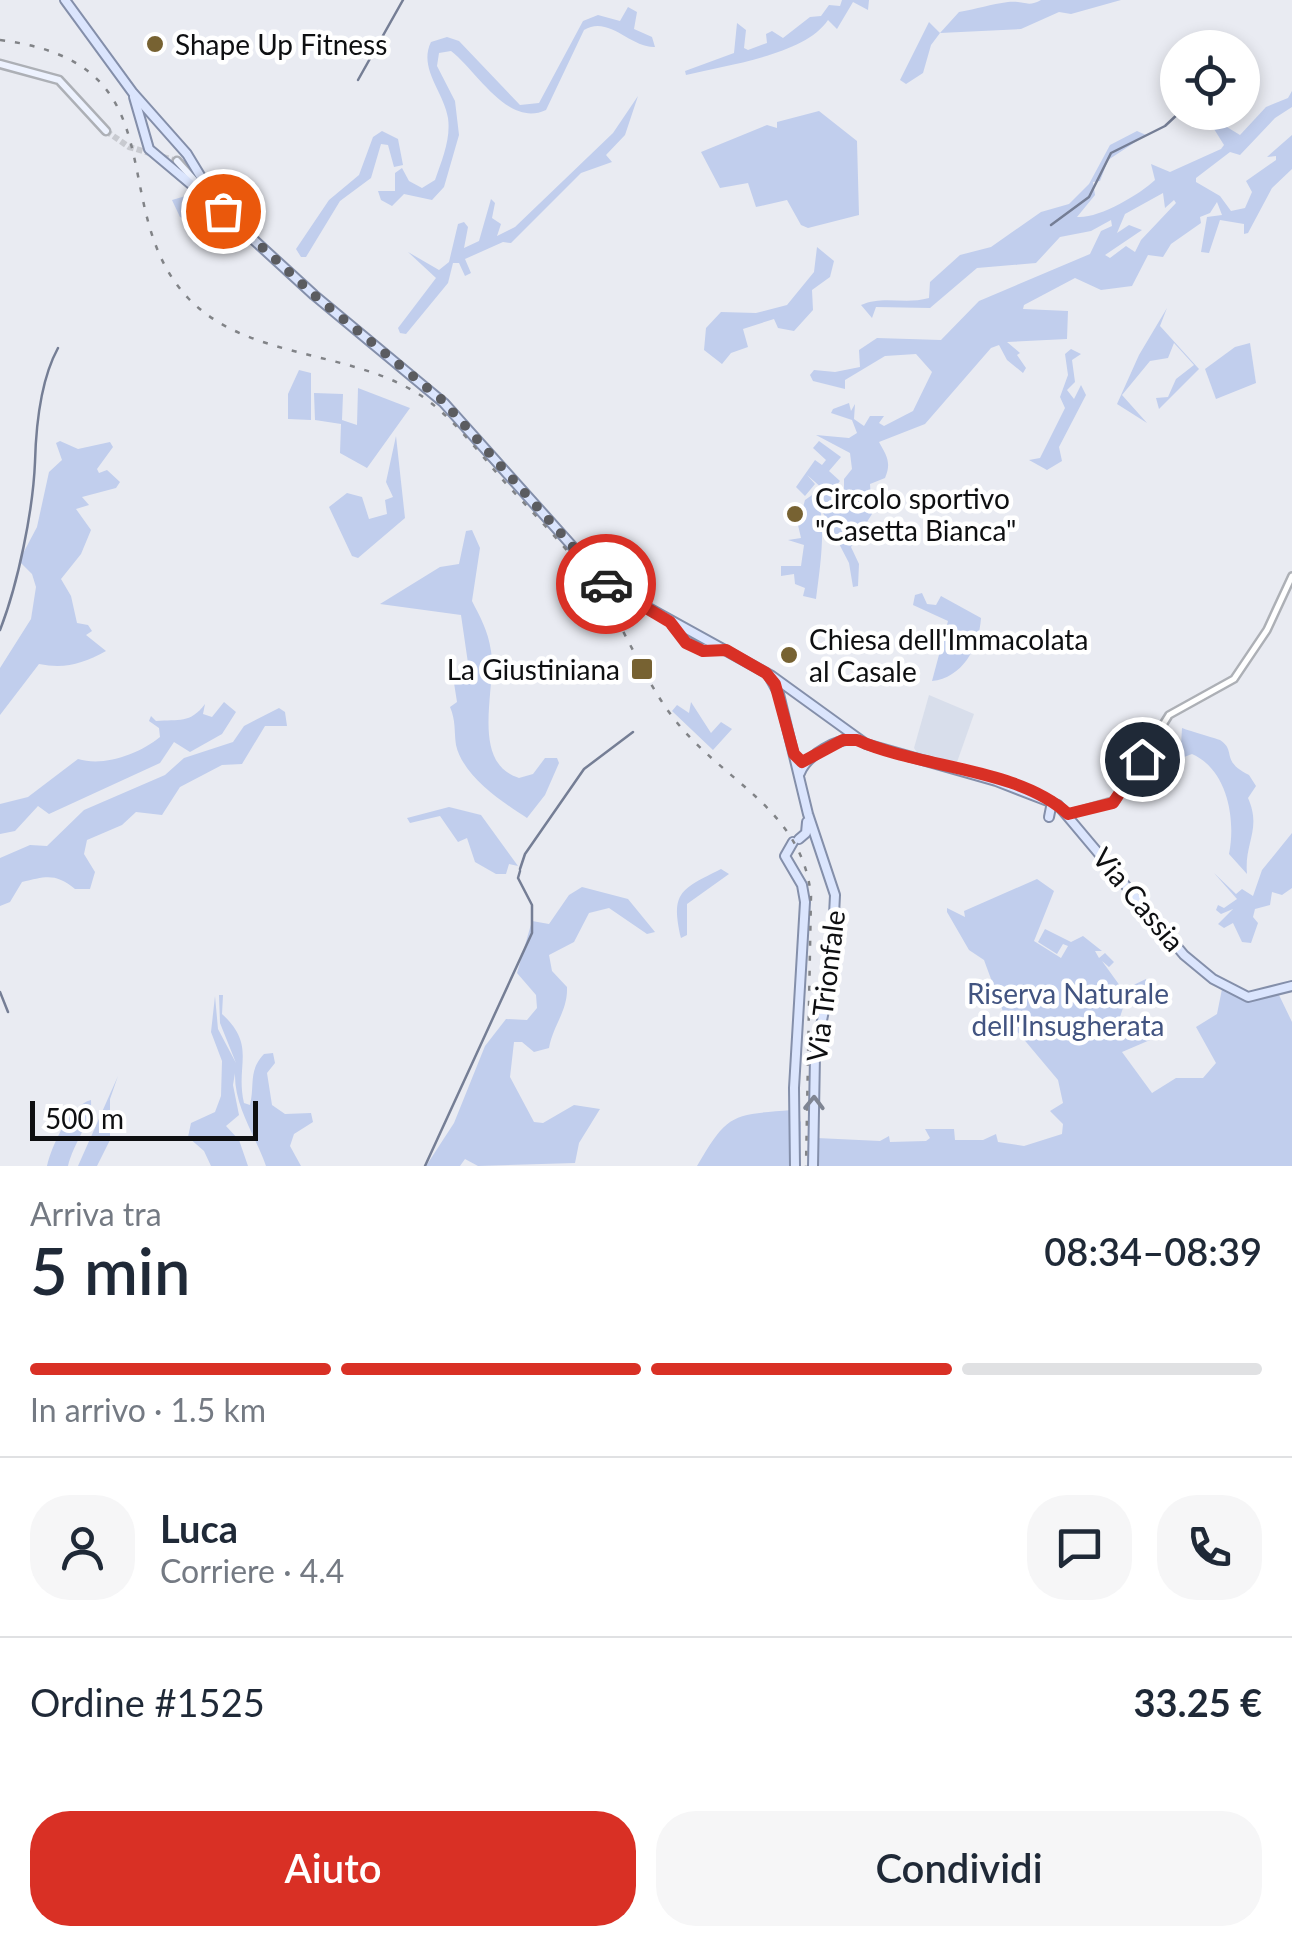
<!DOCTYPE html>
<html lang="it">
<head>
<meta charset="utf-8">
<style>
  :root { --surface:#fff; --page:#f6f6f7; --text:#1f2937; --muted:#747a83; --line:#e0e1e3; --accent:#d93025 }
  body { margin:0; font-family:Lato,sans-serif; background:var(--page); color:var(--text); height:100vh; display:flex; flex-direction:column; font-size:38px; white-space:nowrap }
  * { box-sizing:border-box; margin:0 }
  p { font-size:32px; color:var(--muted) }
  .icon { flex:none; width:55px; height:55px; fill:none; stroke:currentColor; stroke-width:2; stroke-linecap:round; stroke-linejoin:round }
  .map { position:relative; height:1166px; overflow:hidden }
  .sheet { display:flex; flex-direction:column; background:var(--surface); flex:1 }
  .sheet>* { flex:none }
  .controls { position:absolute; left:1160px; top:30px; display:grid; gap:20px }
  .controls a { display:grid; place-items:center; width:100px; height:100px; border-radius:50%; background:var(--surface); box-shadow:0 5px 15px #0003; font-size:50px }
  .scale { position:absolute; left:30px; bottom:25px; width:228px; box-sizing:border-box; padding-left:10px; border:5px solid #0e0f11; border-top:0; font-size:28px; line-height:35px; white-space:nowrap; color:#0e0f11; -webkit-text-stroke:8px #fff; paint-order:stroke }
  .pin { position:absolute; display:grid; place-items:center; width:85px; height:85px; color:#fff; margin:-42px; border:5px solid #fff; border-radius:50%; box-shadow:0 2px 10px #0007 }
  .courier { position:absolute; display:grid; place-items:center; width:100px; height:100px; margin:-50px; border:8px solid #d93025; border-radius:50%; background:#fff; color:#222; box-shadow:0 2px 12px #0007 }
  .summary em { font-style:normal; font-weight:600 }
  .summary div { display:flex; flex-direction:column-reverse }
  .summary { display:flex; align-items:center; justify-content:space-between; height:170px; padding:0 30px }
  h1 { font-size:65px; font-weight:600; line-height:75px }
  .bar { display:grid; grid-template-columns:repeat(4,1fr); gap:15px 10px; align-content:center; height:120px; padding:0 30px }
  .bar i { height:12px; border-radius:8px; background:var(--line) }
  .bar .active { background:var(--accent) }
  .bar p { grid-column:span 4 }
  .line { display:flex; align-items:center; gap:25px; padding:0 30px; border-top:2px solid var(--line) }
  .line div { flex:1 }
  .round { display:grid; place-items:center; flex:none; width:105px; height:105px; border-radius:40px; background:var(--page) }
  .primary-button { display:flex; gap:20px; margin-top:auto; padding:20px 30px }
  .primary-button a { flex:1; height:115px; border-radius:40px; background:var(--accent); color:#fff; font-size:40px; font-weight:600; line-height:115px; text-align:center }
  .primary-button a+a { background:var(--page); color:var(--text) }
  .map>svg:first-child { display:block }
  .built { fill:#d8deeb }
  .green { fill:#c1ceed; fill-rule:evenodd }
  .lines { fill:none; stroke-linecap:round; stroke-linejoin:round }
  .stream { stroke:#757e95; stroke-width:2.5 }
  .secondary-tunnel { stroke:#c8cad0; stroke-width:6; stroke-dasharray:6 3; stroke-linecap:butt }
  .tertiary-casing { stroke:#adb0b6; stroke-width:10 }
  .secondary-casing { stroke:#adb0b6; stroke-width:11 }
  .primary-casing { stroke:#848faa; stroke-width:12 }
  .tertiary { stroke:#fff; stroke-width:5 }
  .secondary { stroke:#edf2fe; stroke-width:6 }
  .primary { stroke:#dbe5fd; stroke-width:8 }
  .rail { stroke:#818387; stroke-width:2.5; stroke-dasharray:5 10; stroke-linecap:butt }
  .oneway { stroke:#7f8593 }
  .done { stroke:#5b5c60; stroke-width:10; stroke-dasharray:0 18 }
  .route { stroke:#d93025; stroke-width:12 }
  .poi-dot { fill:#776232; stroke:#fff; stroke-width:4 }
  .labels { text-anchor:middle; dominant-baseline:central; stroke-width:9; stroke-linejoin:round; paint-order:stroke }
  .poi-label { font-size:28px; fill:#0e0f11; stroke:#fff; text-anchor:start }
  .street-label { font-size:28px; fill:#0e0f11; stroke:#fff }
  .park-label { font-size:28px; fill:#425481; stroke:#fff }
</style>
</head>
<body>
<div class="map">
<svg width="1292" height="1166" viewBox="0 0 1292 1166">
  <rect width="100%" height="100%" fill="#e9ebf2"/>
  <polygon class="built" points="929,695 974,714 956,765 918,754 914,748"/>
  <g class="green">
    <path d="M842 0H869L868 10 853 2 837 29 828 20C805 55 726 65 686 75L685 71 734 53 737 23 746 30 744 48 748 50 767 43 766 34 772 31 783 38 810 17 821 16 829 5 840 6Z"/>
    <path d="M1041 0H1121L1071 14 1059 12 1021 29 940 33 931 45 923 73 906 84 900 80 929 22 940 33 959 12C977 9 991 4 1008 2 1022 0 1028 8 1041 0Z"/>
    <path d="M628 7 637 12 634 29 652 37 655 47C630 48 609 15 584 30L546 110C508 128 478 72 451 51L439 53 437 66 455 101 459 135 444 187 432 200 404 194 392 206 381 200 378 191H395V173L402 168 409 181 422 188 435 180C442 160 451 139 448 118 444 92 418 68 431 42L447 37 459 41 520 105 539 103 583 21 598 15 620 21Z"/>
    <path d="M1292 91V107L1275 118 1240 155 1230 152 1196 178V182L1220 196 1231 211 1245 208 1252 192 1246 181 1276 160V156L1267 157 1292 135V169L1272 188 1248 233 1244 234V224L1220 220 1209 253 1201 252 1207 217 1222 215 1217 202 1210 213 1200 217 1201 223 1171 244 1163 257 1148 255 1132 286 1101 290 1075 278 1024 305 1023 309 1068 311 1067 339 1007 342 1020 353 1017 355 1026 368 1023 373 1007 360 999 345 991 348 925 424 879 442C886 455 892 462 885 478L870 484 872 514 851 547 859 564 858 586 853 587 849 563 820 507C825 535 820 568 816 599L803 596 805 588 795 584 794 574 781 576V566H801L804 545 788 540 801 538 798 525 805 500 822 488 807 475 815 484 805 496 796 487 815 460 822 465 826 460 813 448 819 441 841 457 829 471 840 481 831 492 841 498 844 495V479L852 469 850 453 816 435 849 438 857 433 852 420 831 413 833 409 849 403 851 411 855 404 854 419 864 426 870 416H884L879 423 884 426 913 411 932 372 916 354 885 356 845 380V389L813 381 810 375 814 370 835 372 860 367 859 350 877 338 941 340 979 301 1090 254 1101 231 1112 226 1111 220 1091 231 1060 237 1036 263 977 268 930 308 876 307 872 318 861 305C884 295 904 305 929 298L930 282 960 255 991 247 1041 212 1069 204 1089 184 1110 145 1137 131 1146 135 1108 160 1100 181 1093 182 1095 195 1077 217C1098 219 1139 195 1155 180L1151 164 1170 172 1221 149 1224 145 1204 113 1240 135 1266 107 1288 98ZM1163 193 1165 208 1174 200 1176 203 1141 240 1135 252 1126 246 1110 258 1105 255 1142 230 1129 225 1117 233 1125 214Z"/>
    <polygon points="638,96 625,135 606,155 612,162 581,173 511,243 503,242 465,259 471,273 465,276 459,263 453,263 448,283 406,334 400,333 398,328 436,278 408,252 439,270 449,262 458,224 464,222 468,227 464,248 479,241 491,199 495,203 492,218 501,224 497,236 515,227 613,133"/>
    <polygon points="819,111 857,141 859,215 808,228 801,225 787,200 756,207 748,183 720,188 701,152 767,125 777,128 777,122"/>
    <polygon points="382,131 398,139 403,165 394,167 388,145 381,144 371,178 340,201 306,257 301,257 296,249 329,200 359,175 373,137"/>
    <polygon points="196,193 200,195 240,233 226,235 216,225 201,226 180,217 172,200"/>
    <polygon points="817,247 834,261 830,277 812,290 813,310 794,331 778,328 774,319 743,329 748,347 731,353 722,364 704,350 706,328 721,312 756,313 787,305 814,272"/>
    <polygon points="1167,308 1160,326 1199,369 1159,409 1156,398 1168,397 1176,379 1194,365 1174,343 1168,358 1150,361 1122,395 1147,423 1117,404 1139,355"/>
    <polygon points="1250,343 1256,383 1216,399 1205,369 1235,347"/>
    <polygon points="1071,349 1081,354 1072,360 1075,382 1067,390 1074,399 1081,385 1086,395 1059,447 1062,461 1047,470 1029,460 1040,458 1065,408 1060,397 1068,375 1065,354"/>
    <polygon points="299,370 311,373 311,420 288,419 288,394"/>
    <polygon points="358,388 410,408 367,468 340,453 341,424 315,420 314,393 343,394 342,420 357,425"/>
    <polygon points="396,436 405,518 358,558 352,556 329,507 347,493 362,497 369,519 387,514 385,500 393,497 386,482"/>
    <path d="M60 441 78 449 110 442 113 447 97 469 99 473 107 470 120 482 116 488 82 497 89 505 76 509 91 530 81 554 61 579 71 596 77 623 88 625 92 631 86 635 106 651C82 664 65 669 39 664L0 715V668L31 619 36 587 32 574 19 561 37 527 49 472 62 460 56 443Z"/>
    <path d="M472 530 480 548 472 601C480 617 488 630 491 651 497 688 469 762 519 778L533 774 545 758H557L559 763 545 795 527 818C502 802 463 776 456 745 454 731 456 721 450 707L457 702 454 683 469 670 461 615 380 604 440 567 459 564 466 531Z"/>
    <path d="M922 593 927 604 936 605 941 596 981 618C979 648 962 678 932 681L948 621 913 605 915 595Z"/>
    <path d="M224 702 236 712 222 734 190 752 174 742 160 763 49 814 38 806 15 831 0 834V804L28 797 78 759C104 767 139 754 160 737L159 728 149 721 151 716 156 721C179 719 190 724 205 704L203 714 212 717Z"/>
    <polygon points="691,702 711,733 721,722 732,729 713,750 672,711 677,705 689,713"/>
    <path d="M279 708 285 712 287 726H265L242 764 222 765 180 787 162 815 136 812 122 825 87 840 84 854 95 872 90 889H75C56 873 46 876 22 882L10 902 0 906V858L30 845 47 846 84 810 165 775 184 758 233 742 244 726Z"/>
    <path d="M1182 728C1184 729 1217 739 1220 740 1237 751 1220 761 1249 775L1256 786 1248 798C1262 829 1244 843 1247 874L1229 854C1236 820 1228 770 1192 754L1171 762 1170 755 1181 745Z"/>
    <polygon points="449,807 481,815 518,866 509,864 506,874 496,874 475,862 467,838 458,842 440,816 410,823 407,818"/>
    <polygon points="1292,833 1292,888 1282,895 1272,892 1270,905 1255,909 1253,917 1258,923 1251,943 1242,942 1233,923 1224,928 1218,924 1233,909 1221,914 1216,910 1218,905 1224,908 1237,899 1214,873 1236,894 1242,889 1253,896 1262,870"/>
    <path d="M721 869 729 874 687 904V935L681 938C671 893 679 890 721 869Z"/>
    <polygon points="1037,879 1054,891 1034,941 1061,958 1068,946 1063,944 1057,954 1038,942 1045,929 1071,942 1083,936 1102,951 1095,951 1099,958 1105,953 1114,962 1109,967 1102,961 1123,990 1146,979 1151,1001 1123,1008 1119,1020 1125,1030 1142,1026 1150,1040 1122,1052 1152,1093 1176,1078 1203,1078 1216,1063 1196,1027 1217,1014 1222,989 1246,1000 1279,995 1292,1022 1292,1166 817,1166 817,1138 880,1141 889,1136 890,1142 926,1141 930,1138 925,1129 954,1129 955,1140 983,1140 996,1134 998,1142 1024,1146 1062,1134 1063,1124 1050,1111 1063,1103 1058,1080 1005,1017 984,960 969,950 947,912 947,908 965,917 964,911"/>
    <path d="M582 887 628 899 655 932 647 934 609 908 589 913 574 942 549 955 552 971 567 987C568 1011 553 1025 549 1048L534 1052 522 1042H514L510 1077 534 1122 543 1123 574 1105 600 1109 579 1143 575 1163 478 1166 465 1159 460 1166H426L454 1123 485 1046 506 1019 527 1020 537 1008 536 995 517 973 532 921 549 924 569 895Z"/>
    <path d="M219 995H223L222 1014C257 1046 235 1065 244 1103L250 1105C255 1084 248 1071 264 1054L273 1053 275 1063 267 1073 272 1105 285 1114 311 1113 313 1122 294 1134 290 1146 301 1166H266C255 1134 234 1107 235 1073L233 1085 239 1115 226 1126 239 1140 248 1166H211L204 1151 188 1137 191 1123 215 1112 221 1096 222 1061 211 1032 215 996 218 1029 236 1063 220 1023Z"/>
    <polygon points="118,1076 110,1099 110,1140 97,1166 78,1166"/>
    <path d="M91 1100C93 1119 73 1144 68 1166H47C52 1145 70 1105 91 1100Z"/>
    <path d="M792 1110 801 1122 800 1166H697C728 1113 731 1115 792 1110Z"/>
  </g>
  <g class="lines">
    <g class="stream">
      <polyline points="358,80 403,0"/>
      <polyline points="1051,225 1089,197 1111,153 1165,126 1180,112"/>
      <path d="M0 630C18 584 33 511 35 462 36 425 40 381 58 348"/>
      <polyline points="520,869 525,854 584,769 633,732"/>
      <polyline points="0,992 8,1012"/>
      <polyline points="425,1166 532,933 532,905 518,878 520,871"/>
    </g>
    <polyline class="secondary-tunnel" points="106,131 129,147 177,161"/>
    <defs>
      <polyline id="tertiary" points="1068,814 1116,800 1169,715 1234,679 1267,630 1292,576"/>
      <g id="secondary">
        <polyline points="0,64 59,80 106,131"/>
        <polyline points="177,161 205,192"/>
      </g>
      <g id="primary">
        <polyline points="65,0 133,93 187,154 221,210 314,295 444,403 607,585 772,676 866,744 996,781 1058,805 1184,955 1213,979 1248,997 1292,986"/>
        <polyline points="134,97 149,149 211,201"/>
        <path d="M673 626C688 644 695 651 719 649"/>
        <polyline points="769,676 779,694 808,814 835,895 831,975 815,1056 813,1166"/>
        <path d="M800 773C807 755 838 737 857 740"/>
        <polyline points="1049,817 1052,802"/>
        <polyline points="799,839 806,833 807,822"/>
        <polyline points="793,842 785,856 802,885 805,902 794,1088 795,1166"/>
      </g>
    </defs>
    <use href="#tertiary" class="tertiary-casing"/>
    <use href="#secondary" class="secondary-casing"/>
    <use href="#primary" class="primary-casing"/>
    <use href="#tertiary" class="tertiary"/>
    <use href="#secondary" class="secondary"/>
    <use href="#primary" class="primary"/>
    <path class="rail" d="M0 40C184 63 102 206 188 298 248 361 353 349 423 397 453 418 477 450 501 478 538 519 579 559 608 605 631 642 646 682 672 716 720 781 802 807 811 896L806 1166"/>
  </g>
  <defs><path id="oneway-chevron" d="M-2-3.5L2.5 0L-2 3.5" fill="none" stroke-width="1.6" stroke-linecap="round" stroke-linejoin="round" transform="scale(2.5)"/></defs>
  <use class="oneway" href="#oneway-chevron" transform="translate(814 1103) rotate(-89)"/>
  <g class="lines">
    <polyline class="done" points="223,211 314,295 442,400 606,584"/>
    <path class="route" d="M606 584 670 622 686 643 703 651 726 650 766 673 775 684 794 754 802 762 843 740H857C919 768 1019 768 1068 814L1113 803 1142 759"/>
  </g>
  <g class="poi-dot">
    <circle cx="155" cy="44" r="10"/>
    <circle cx="795" cy="514" r="10"/>
    <circle cx="789" cy="655" r="10"/>
    <rect x="630" y="657" width="24" height="24" rx="5"/>
  </g>
  <g class="labels">
    <g class="poi-label">
      <text x="175" y="44">Shape Up Fitness</text>
      <text x="815" y="498">Circolo sportivo<tspan x="815" dy="32">"Casetta Bianca"</tspan></text>
      <text x="809" y="639">Chiesa dell'Immacolata<tspan x="809" dy="32">al Casale</tspan></text>
      <text x="620" y="669" text-anchor="end">La Giustiniana</text>
    </g>
    <g class="street-label">
      <text transform="translate(1139 899) rotate(50)">Via Cassia</text>
      <text transform="translate(825 986) rotate(-83)">Via Trionfale</text>
    </g>
    <g class="park-label">
      <text x="1068" y="993">Riserva Naturale<tspan x="1068" dy="32">dell'Insugherata</tspan></text>
    </g>
  </g>
</svg>
<div class="controls">
<a><svg class="icon" aria-label="locate" viewBox="0 0 24 24"><circle cx="12" cy="12" r="6"/><path d="M12 2v4M12 18v4M2 12h4M18 12h4"/></svg></a>
</div>
<div class="scale">500 m</div>
<div class="pin" style="left:223px;top:211px;background:#ea580c"><svg class="icon" aria-label="bag" viewBox="0 0 24 24"><path d="M5 8h14l-1 12H6zM9 8a3 3 0 0 1 6 0"/></svg></div>
<div class="pin" style="left:1142px;top:759px;background:#1f2937"><svg class="icon" aria-label="home" viewBox="0 0 24 24"><path d="M3 11l9-7 9 7M6 9v11h12V9"/></svg></div>
<div class="courier" style="left:606px;top:584px"><svg class="icon" aria-label="car" viewBox="0 0 24 24"><path d="M5 17H2v-5l4-1 3-4h7l3 4 3 1v5h-3M9 17h6M6 11h13"/><circle cx="7" cy="17" r="2"/><circle cx="17" cy="17" r="2"/></svg></div>
</div>
<section class="sheet">
<div class="summary"><div><h1>5 min</h1><p>Arriva tra</p></div><em>08:34–08:39</em></div>
<div class="bar"><i class="active"></i><i class="active"></i><i class="active"></i><i></i><p>In arrivo · 1.5 km</p></div>
<div class="line" style="height:180px"><a class="round"><svg class="icon" aria-label="person" viewBox="0 0 24 24"><circle cx="12" cy="8" r="4"/><path d="M4 21q1-7 8-7t8 7"/></svg></a><div><b>Luca</b><p>Corriere · 4.4</p></div><a class="round"><svg class="icon" aria-label="chat" viewBox="0 0 24 24"><path d="M4 5h16v11H9l-5 4z"/></svg></a><a class="round"><svg class="icon" aria-label="phone" viewBox="0 0 24 24"><path d="M5 4h4l2 5-3 2q2 4 5 5l2-3 5 2v4C11 20 4 13 5 4z"/></svg></a></div>
<div class="line" style="height:130px"><div>Ordine #1525</div><b>33.25 €</b></div>
<div class="primary-button"><a>Aiuto</a><a>Condividi</a></div>
</section>
</body>
</html>
